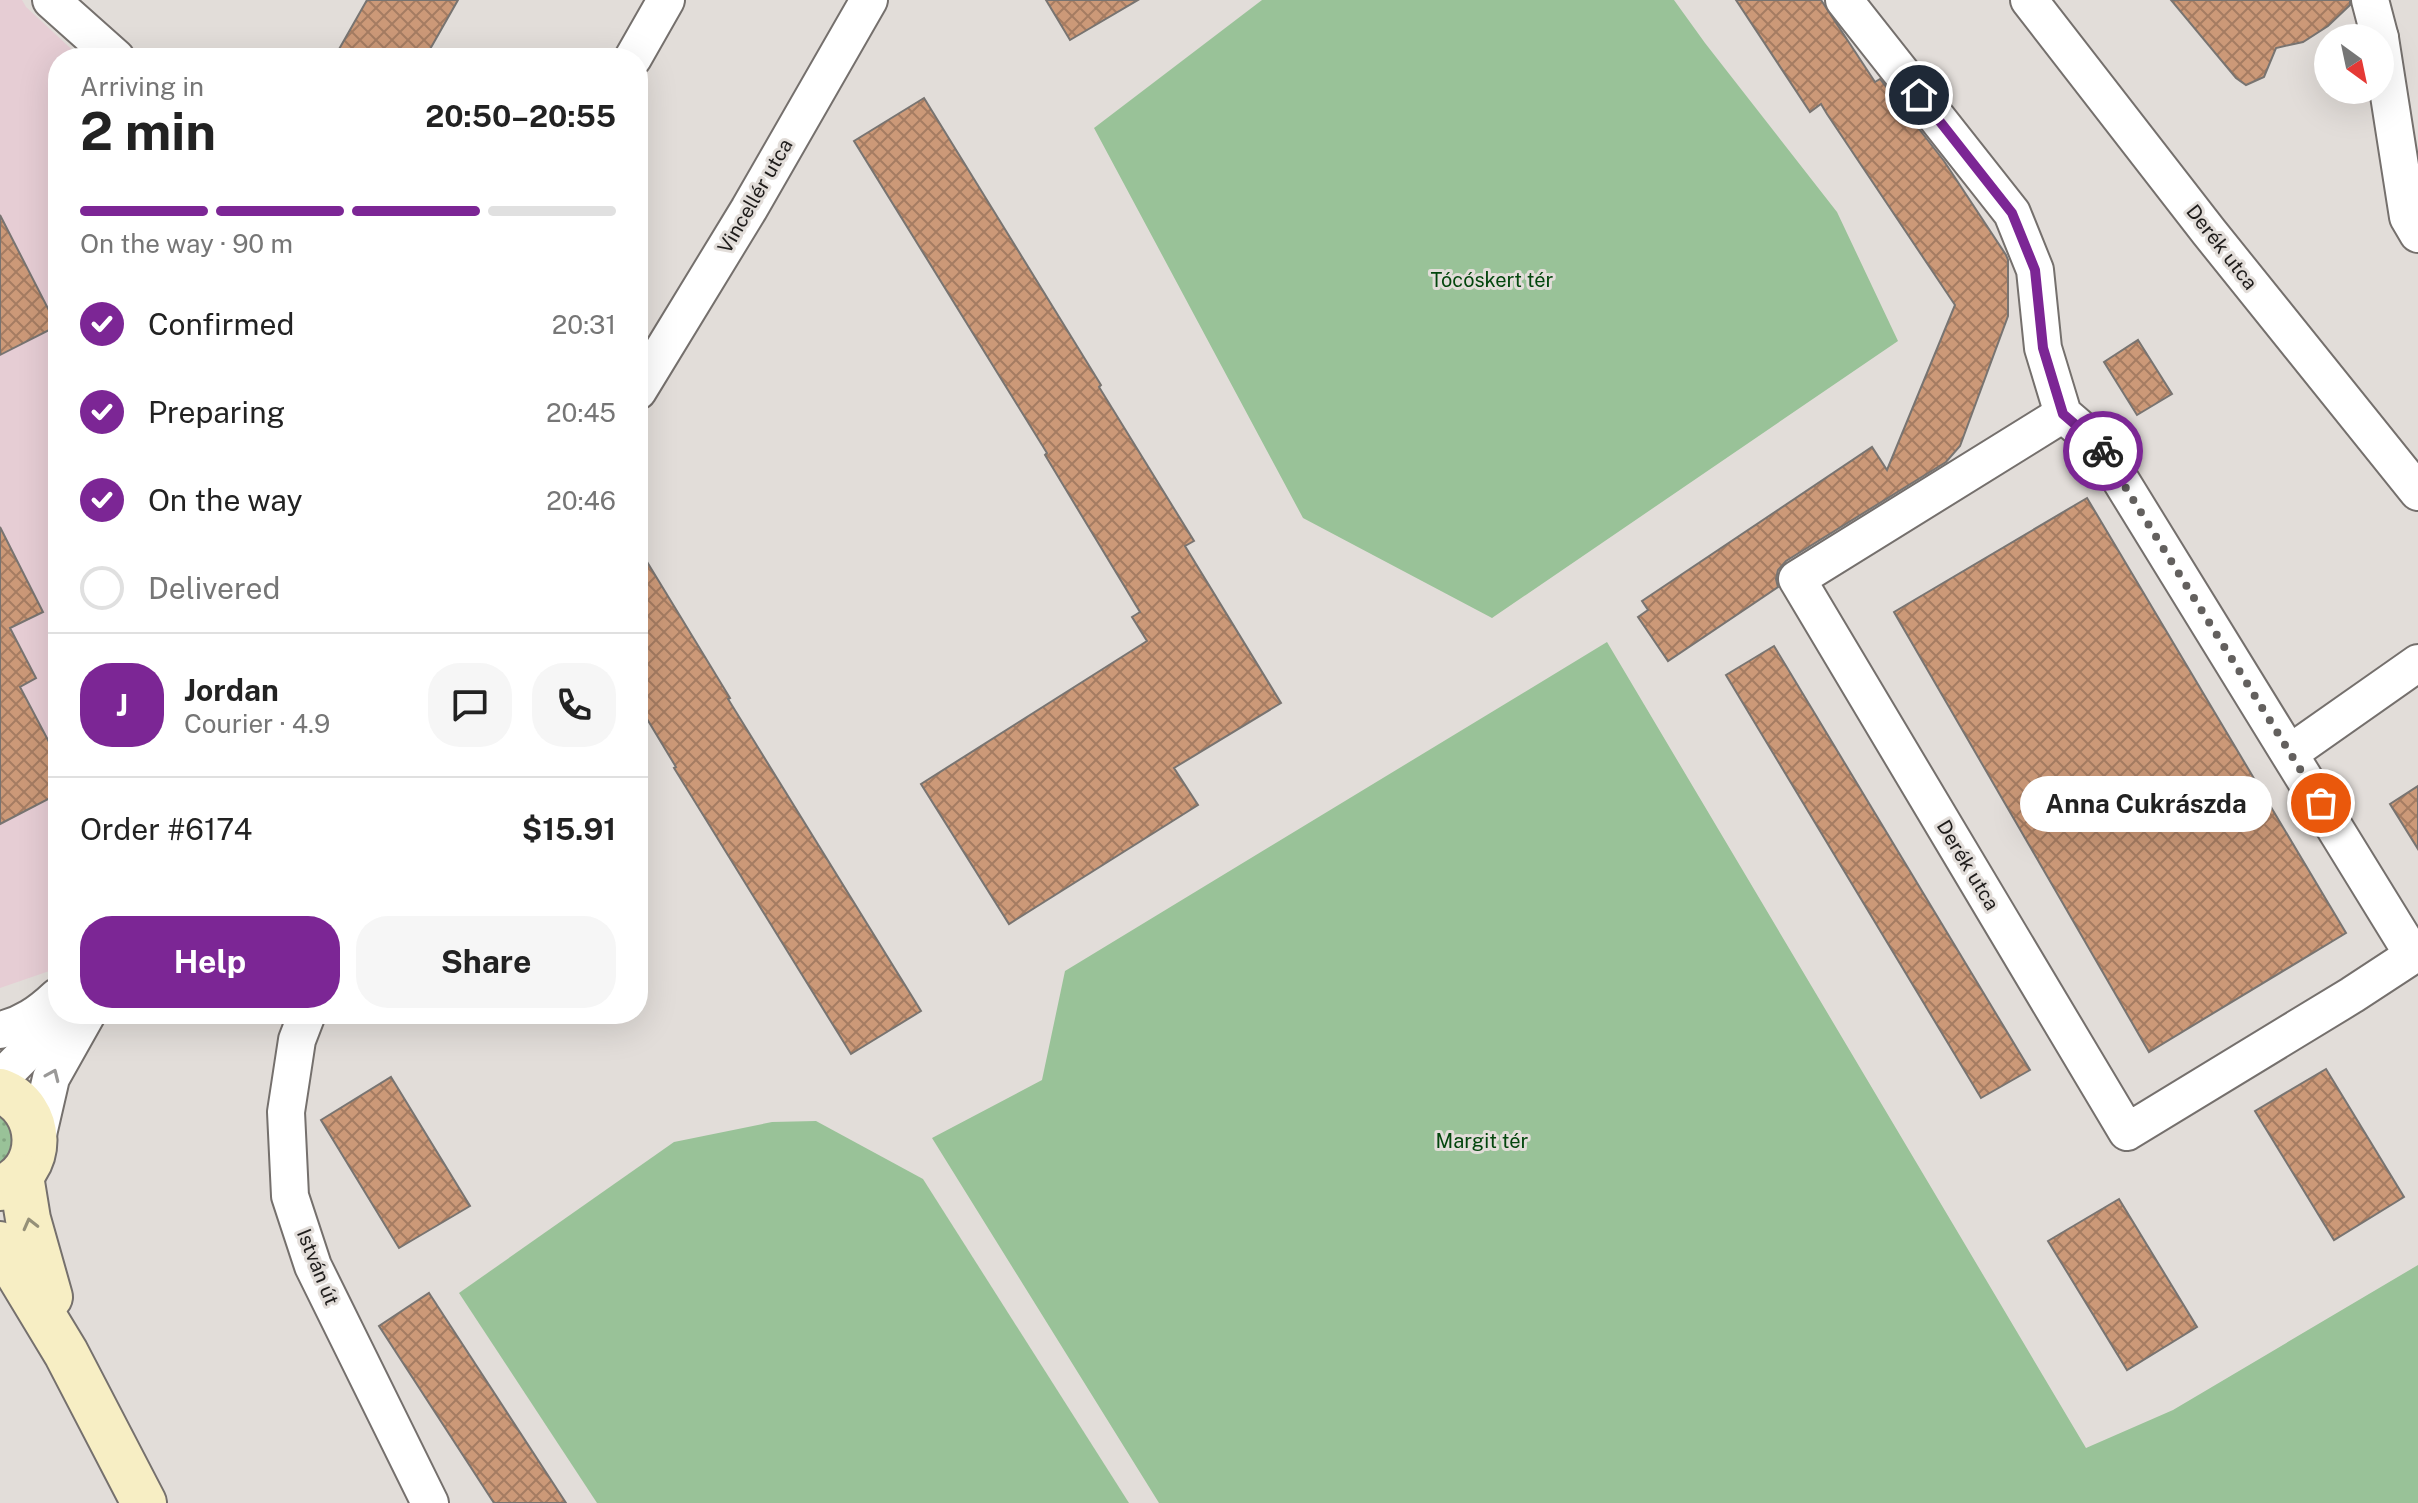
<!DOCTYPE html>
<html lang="en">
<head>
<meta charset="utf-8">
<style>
  :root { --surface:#fff; --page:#f6f6f6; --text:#222; --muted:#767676; --line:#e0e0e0; --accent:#7c2695 }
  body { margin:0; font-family:"Public Sans",sans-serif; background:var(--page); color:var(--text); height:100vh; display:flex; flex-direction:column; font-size:30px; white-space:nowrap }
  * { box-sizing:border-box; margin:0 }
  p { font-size:26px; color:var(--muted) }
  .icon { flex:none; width:44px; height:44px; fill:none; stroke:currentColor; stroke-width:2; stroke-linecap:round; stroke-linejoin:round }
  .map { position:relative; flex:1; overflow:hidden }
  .panel { position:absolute; left:48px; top:48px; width:600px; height:976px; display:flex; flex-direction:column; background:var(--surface); border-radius:32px; box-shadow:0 8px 32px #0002 }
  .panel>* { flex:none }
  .needle { width:52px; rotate:147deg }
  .fabs { position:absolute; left:2314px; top:24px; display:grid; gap:16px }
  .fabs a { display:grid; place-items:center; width:80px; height:80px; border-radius:50%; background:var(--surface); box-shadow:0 8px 32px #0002; font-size:40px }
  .pin { position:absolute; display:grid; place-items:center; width:68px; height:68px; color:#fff; margin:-34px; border:4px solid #fff; border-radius:50%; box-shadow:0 2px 8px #0007 }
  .courier { position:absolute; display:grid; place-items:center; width:80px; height:80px; margin:-40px; border:6px solid #7c2695; border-radius:50%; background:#fff; color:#222; box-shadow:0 2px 10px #0007 }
  .bubble { position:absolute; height:56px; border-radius:28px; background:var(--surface); box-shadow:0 8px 32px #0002; font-size:26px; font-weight:700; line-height:56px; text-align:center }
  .summary em { font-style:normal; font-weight:700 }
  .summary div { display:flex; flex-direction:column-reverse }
  .summary { display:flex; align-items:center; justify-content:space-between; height:136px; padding:0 32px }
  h1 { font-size:52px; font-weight:700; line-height:60px }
  .bar { display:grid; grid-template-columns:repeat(4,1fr); gap:12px 8px; align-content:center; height:96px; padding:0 32px }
  .bar i { height:10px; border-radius:6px; background:var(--line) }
  .bar .current { background:var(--accent) }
  .bar p { grid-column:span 4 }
  .line { display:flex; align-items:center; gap:20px; padding:0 32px; border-top:2px solid var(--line) }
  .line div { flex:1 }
  .round { display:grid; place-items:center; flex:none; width:84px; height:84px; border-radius:32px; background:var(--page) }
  ol { padding:0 32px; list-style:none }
  li { display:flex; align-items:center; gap:24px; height:88px }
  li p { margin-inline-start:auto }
  li .icon { padding:8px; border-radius:50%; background:var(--accent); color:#fff; stroke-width:4 }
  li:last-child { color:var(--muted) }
  li i { width:44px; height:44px; border:4px solid var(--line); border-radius:50% }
  .primary-button { display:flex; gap:16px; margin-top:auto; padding:16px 32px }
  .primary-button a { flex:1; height:92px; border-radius:32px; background:var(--accent); color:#fff; font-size:32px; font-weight:700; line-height:92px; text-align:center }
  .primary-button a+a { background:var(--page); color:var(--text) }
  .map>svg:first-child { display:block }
  .commercial { fill:#e6cdd4 }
  .grass { fill:url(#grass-dots) }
  .park { fill:#99c298 }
  .building { fill:url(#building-cross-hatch); stroke:#787471; stroke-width:2 }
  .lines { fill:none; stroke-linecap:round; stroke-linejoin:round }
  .street-casing { stroke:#75706d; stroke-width:40 }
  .secondary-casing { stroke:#75706d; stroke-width:48 }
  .street { stroke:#fff; stroke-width:36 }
  .secondary { stroke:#f7eec4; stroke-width:44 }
  .oneway { stroke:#9a9998 }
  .oneway2 { stroke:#959078 }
  .done { stroke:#63605e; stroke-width:8; stroke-dasharray:0 14.4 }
  .route { stroke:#7c2695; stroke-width:10 }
  .labels { text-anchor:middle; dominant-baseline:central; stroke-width:6; stroke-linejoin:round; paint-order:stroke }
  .street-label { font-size:20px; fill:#1e1c1b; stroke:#e2ddd9 }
  .park-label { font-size:20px; fill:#03460d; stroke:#e2ddd9 }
</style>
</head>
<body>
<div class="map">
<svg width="2418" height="1503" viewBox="0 0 2418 1503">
  <defs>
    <pattern id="grass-dots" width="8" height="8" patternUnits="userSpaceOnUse" patternTransform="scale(2)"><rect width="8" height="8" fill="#99c298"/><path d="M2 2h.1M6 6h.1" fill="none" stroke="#83a682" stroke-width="1.8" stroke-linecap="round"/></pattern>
    <pattern id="building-cross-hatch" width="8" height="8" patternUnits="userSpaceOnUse" patternTransform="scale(2)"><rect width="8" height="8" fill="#cc9978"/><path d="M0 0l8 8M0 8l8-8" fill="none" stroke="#a57c62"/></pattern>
  </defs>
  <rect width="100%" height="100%" fill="#e2ddd9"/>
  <polygon class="commercial" points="0,0 22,0 26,7 81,58 58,58 58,968 0,988"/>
  <polygon class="grass" points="0,1105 20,1143 0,1170"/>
  <g class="park">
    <polygon points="1262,0 1674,0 1705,43 1837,212 1898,341 1492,618 1303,518 1094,128"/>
    <polygon points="1607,642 2086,1448 2173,1410 2418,1265 2418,1503 1159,1503 932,1138 1042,1080 1065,971"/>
    <polygon points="816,1121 923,1179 1129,1503 597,1503 459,1293 674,1142 772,1122"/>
  </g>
  <g class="building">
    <polygon points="367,0 458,0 425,58 334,58"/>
    <polygon points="1046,0 1138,0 1070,40"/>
    <polygon points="1736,0 1821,0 1875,82 1880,79 1944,161 2006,255 2008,260 2008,316 1960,446 1946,462 1786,561 1778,570 1776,579 1778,587 1668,661 1638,617 1648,610 1642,601 1872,447 1887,470 1955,305 1827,114 1821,104 1810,112"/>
    <polygon points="2171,0 2350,0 2350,5 2328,26 2303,42 2276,48 2264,77 2246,85 2236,78"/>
    <polygon points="924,98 1101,385 1099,387 1194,541 1185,546 1281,703 1174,768 1198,805 1009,924 921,784 1147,641 1132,617 1140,612 1045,455 1047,453 854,141"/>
    <polygon points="0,215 57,326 0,355"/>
    <polygon points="2138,340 2172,394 2137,415 2104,362"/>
    <polygon points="2087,498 2346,933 2149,1052 1894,612"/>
    <polygon points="0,527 43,612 10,628 36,678 20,687 58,759 58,794 0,824"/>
    <polygon points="638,547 730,698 728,699 921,1011 851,1054 674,768 676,767 638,704"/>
    <polygon points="1774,646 2030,1070 1981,1098 1726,675"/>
    <polygon points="2418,786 2418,849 2390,804"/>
    <polygon points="2326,1069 2404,1197 2334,1240 2255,1111"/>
    <polygon points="391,1077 470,1206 399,1248 321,1120"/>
    <polygon points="2119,1199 2197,1327 2127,1370 2048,1241"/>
    <polygon points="429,1293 566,1503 494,1503 379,1326"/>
  </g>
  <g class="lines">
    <defs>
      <g id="street">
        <polyline points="51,0 116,58"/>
        <polyline points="1844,0 2012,213 2035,270 2043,348 2063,414 2099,445 2413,955 2418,952"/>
        <polyline points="2029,0 2209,232 2418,492"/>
        <polyline points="2370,0 2380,38"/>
        <polyline points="2380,38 2408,217 2418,234"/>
        <polyline points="633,58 666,0"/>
        <polyline points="638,391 749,209 869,0"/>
        <polyline points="2063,414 1797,579 2127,1132 2352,995 2413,955"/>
        <polyline points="2290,753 2418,663"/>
        <polyline points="307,1014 297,1040 286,1112 290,1196 313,1266 430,1503"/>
        <path d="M0 1030C23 1025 40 1013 57 997"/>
        <polyline points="0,1079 50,1029 62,1014"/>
        <polyline points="36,1143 51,1078 87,1014"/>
      </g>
      <g id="secondary">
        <path d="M0 1091C45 1107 47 1172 0 1188"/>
        <polyline points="21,1176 28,1219 50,1297"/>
        <polyline points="0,1244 66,1353 144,1503"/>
      </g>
    </defs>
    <use href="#street" class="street-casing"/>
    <use href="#secondary" class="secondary-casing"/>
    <use href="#street" class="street"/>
    <use href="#secondary" class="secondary"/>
  </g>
  <defs><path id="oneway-chevron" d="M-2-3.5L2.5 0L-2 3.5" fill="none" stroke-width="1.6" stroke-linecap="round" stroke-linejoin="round" transform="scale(2)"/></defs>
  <use class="oneway" href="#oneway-chevron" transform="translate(53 1075) rotate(-66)"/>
  <use class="oneway2" href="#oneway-chevron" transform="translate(30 1224) rotate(-104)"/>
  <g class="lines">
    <polyline class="done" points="2103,451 2321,803"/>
    <polyline class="route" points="1919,95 2012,213 2035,270 2043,348 2063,414 2099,445 2103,451"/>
  </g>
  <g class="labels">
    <g class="street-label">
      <text transform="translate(755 196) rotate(-60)">Vincellér utca</text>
      <text transform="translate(2222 247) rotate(52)">Derék utca</text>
      <text transform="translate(1968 865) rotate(59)">Derék utca</text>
      <text transform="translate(318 1267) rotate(68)">István út</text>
    </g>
    <g class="park-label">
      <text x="1492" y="280">Tócóskert tér</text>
      <text x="1482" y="1141">Margit tér</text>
    </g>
  </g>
</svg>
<div class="fabs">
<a><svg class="needle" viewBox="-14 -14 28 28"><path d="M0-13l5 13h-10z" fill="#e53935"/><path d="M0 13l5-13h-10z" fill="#767676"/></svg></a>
</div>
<div class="pin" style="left:2321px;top:803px;background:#ea580c"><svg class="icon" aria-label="bag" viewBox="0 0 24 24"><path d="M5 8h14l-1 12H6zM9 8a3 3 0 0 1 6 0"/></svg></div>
<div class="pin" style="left:1919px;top:95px;background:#1f2937"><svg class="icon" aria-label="home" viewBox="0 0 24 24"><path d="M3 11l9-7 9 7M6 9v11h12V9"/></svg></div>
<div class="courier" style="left:2103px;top:451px"><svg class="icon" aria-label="bike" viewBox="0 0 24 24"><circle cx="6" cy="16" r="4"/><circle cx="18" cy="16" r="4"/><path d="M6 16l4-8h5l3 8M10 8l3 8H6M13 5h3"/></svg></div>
<div class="bubble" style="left:2020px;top:776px;width:252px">Anna Cukrászda</div>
<section class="panel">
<div class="summary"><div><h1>2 min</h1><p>Arriving in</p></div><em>20:50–20:55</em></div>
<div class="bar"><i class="current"></i><i class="current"></i><i class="current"></i><i></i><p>On the way · 90 m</p></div>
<ol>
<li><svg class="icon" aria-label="check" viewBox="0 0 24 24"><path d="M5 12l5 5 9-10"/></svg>Confirmed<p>20:31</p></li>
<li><svg class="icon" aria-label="check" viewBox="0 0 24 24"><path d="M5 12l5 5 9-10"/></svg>Preparing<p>20:45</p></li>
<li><svg class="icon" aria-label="check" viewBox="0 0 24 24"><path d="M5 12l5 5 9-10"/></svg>On the way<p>20:46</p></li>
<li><i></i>Delivered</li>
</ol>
<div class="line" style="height:144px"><b class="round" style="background:var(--accent);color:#fff">J</b><div><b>Jordan</b><p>Courier · 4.9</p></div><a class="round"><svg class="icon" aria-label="chat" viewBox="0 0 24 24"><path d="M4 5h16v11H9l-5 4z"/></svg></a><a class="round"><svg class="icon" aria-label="phone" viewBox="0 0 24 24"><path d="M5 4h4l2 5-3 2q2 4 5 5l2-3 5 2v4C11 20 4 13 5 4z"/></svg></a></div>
<div class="line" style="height:104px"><div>Order #6174</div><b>$15.91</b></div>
<div class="primary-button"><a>Help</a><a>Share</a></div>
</section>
</div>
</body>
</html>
